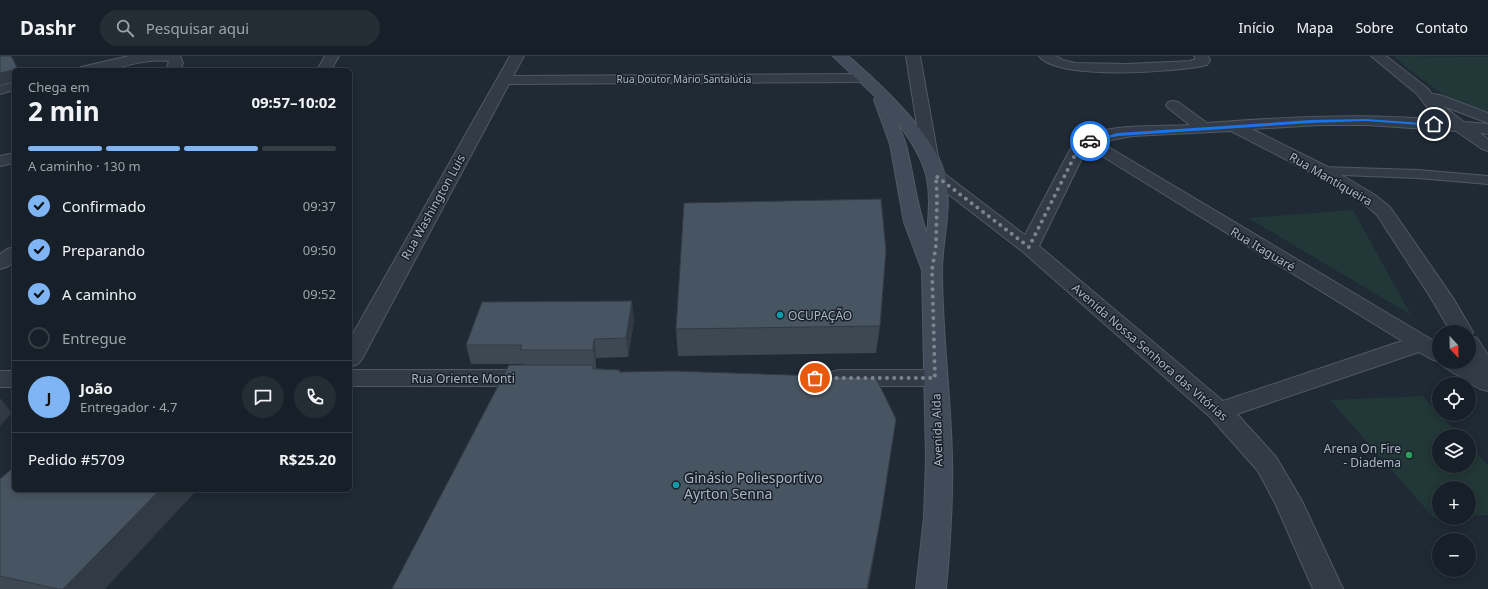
<!DOCTYPE html>
<html lang="pt">
<head>
<meta charset="utf-8">
<style>
  :root { --surface:#172028; --page:#242d34; --text:#f1f3f6; --muted:#9ea3a8; --line:#363e45; --accent:#7fb4f5 }
  body { margin:0; font-family:"Noto Sans",sans-serif; background:var(--page); color:var(--text); height:100vh; display:flex; flex-direction:column; font-size:15px; white-space:nowrap }
  * { box-sizing:border-box; margin:0 }
  p { font-size:13px; color:var(--muted) }
  .icon { flex:none; width:22px; height:22px; fill:none; stroke:currentColor; stroke-width:2; stroke-linecap:round; stroke-linejoin:round }
  .map { position:relative; flex:1; overflow:hidden }
  .details { position:absolute; left:12px; top:12px; width:340px; height:424px; display:flex; flex-direction:column; background:var(--surface); border-radius:6px; box-shadow:0 2px 10px #0003,0 0 0 1px var(--line) }
  .details>* { flex:none }
  .needle { width:26px; rotate:158deg }
  .controls { position:absolute; left:1432px; top:269px; display:grid; gap:8px }
  .controls a { display:grid; place-items:center; width:44px; height:44px; border-radius:50%; background:var(--surface); box-shadow:0 2px 10px #0003,0 0 0 1px var(--line); font-size:20px }
  .pin { position:absolute; display:grid; place-items:center; width:34px; height:34px; color:#fff; margin:-17px; border:2px solid #fff; border-radius:50%; box-shadow:0 1px 4px #0007 }
  .courier { position:absolute; display:grid; place-items:center; width:40px; height:40px; margin:-20px; border:3px solid #1a73e8; border-radius:50%; background:#fff; color:#222; box-shadow:0 1px 5px #0007 }
  .overview em { font-style:normal; font-weight:700 }
  .overview div { display:flex; flex-direction:column-reverse }
  .overview { display:flex; align-items:center; justify-content:space-between; height:68px; padding:0 16px }
  h1 { font-size:26px; font-weight:700; line-height:30px }
  .bar { display:grid; grid-template-columns:repeat(4,1fr); gap:6px 4px; align-content:center; height:48px; padding:0 16px }
  .bar i { height:5px; border-radius:3px; background:var(--line) }
  .bar .active { background:var(--accent) }
  .bar p { grid-column:span 4 }
  .line { display:flex; align-items:center; gap:10px; padding:0 16px; border-top:1px solid var(--line) }
  .line div { flex:1 }
  .round { display:grid; place-items:center; flex:none; width:42px; height:42px; border-radius:21px; background:var(--page) }
  ol { padding:0 16px; list-style:none }
  li { display:flex; align-items:center; gap:12px; height:44px }
  li p { margin-inline-start:auto }
  li .icon { padding:4px; border-radius:50%; background:var(--accent); color:#111; stroke-width:4 }
  li:last-child { color:var(--muted) }
  li i { width:22px; height:22px; border:2px solid var(--line); border-radius:50% }
  header { display:flex; align-items:center; gap:24px; box-sizing:border-box; height:56px; padding:0 20px; background:var(--surface); border-bottom:1px solid var(--line) }
  header strong { font-size:19px }
  nav { display:flex; gap:22px; margin-inline-start:auto; font-size:14px }
  .search { width:280px; height:36px; background:var(--page); display:flex; align-items:center; gap:10px; box-sizing:border-box; padding:0 14px; border-radius:22px; color:var(--muted); font-size:15px }
  .map>svg:first-child { display:block }
  .green { fill:#223737 }
  .lines { fill:none; stroke-linecap:round; stroke-linejoin:round }
  .pedestrian-casing { stroke:#505964; stroke-width:2 }
  .minor-casing { stroke:#505964; stroke-width:2 }
  .secondary-casing { stroke:#505964; stroke-width:2 }
  .pedestrian { fill:#333c46; fill-rule:evenodd }
  .minor { fill:#333c46; fill-rule:evenodd }
  .secondary { fill:#414b59; fill-rule:evenodd }
  .wall { fill:#3d4853 }
  .shaded-wall { fill:#323b44 }
  .building { fill:#475461; stroke:#323b44 }
  .route { fill:#1a73e8 }
  .done { stroke:#7b8591; stroke-width:4; stroke-dasharray:0 7.2 }
  .culture-dot { fill:#0f9aa8; stroke:#18212a; stroke-width:1.5 }
  .leisure-dot { fill:#2e9e5b; stroke:#18212a; stroke-width:1.5 }
  .labels { text-anchor:middle; dominant-baseline:central; stroke-width:3; stroke-linejoin:round; paint-order:stroke }
  .far-street-label { font-size:10px; fill:#acb6c3; stroke:#18212a }
  .street-label { font-size:12px; fill:#acb6c3; stroke:#18212a }
  .poi-label { font-size:12px; fill:#acb6c3; stroke:#18212a; text-anchor:start }
  .near-poi-label { font-size:14px; fill:#acb6c3; stroke:#18212a; text-anchor:start }
</style>
</head>
<body>
<header>
<strong>Dashr</strong>
<div class="search"><svg class="icon" aria-label="search" viewBox="0 0 24 24"><circle cx="10" cy="10" r="6"/><path d="M15 15l6 6"/></svg>Pesquisar aqui</div>
<nav><a>Início</a><a>Mapa</a><a>Sobre</a><a>Contato</a></nav>
</header>
<div class="map">
<svg width="1488" height="533" viewBox="0 0 1488 533">
  <rect width="100%" height="100%" fill="#1f2a35"/>
  <g class="green">
    <path d="M1395 0 1488 1V59C1458 49 1440 37 1415 18 1409 13 1400 7 1395 0Z"/>
    <polygon points="1353,154 1411,259 1248,162"/>
    <polygon points="1422,340 1460,380 1439,380 1439,410 1469,410 1469,389 1488,409 1488,459 1469,460 1469,432 1439,432 1439,462 1434,462 1330,344"/>
  </g>
  <g class="lines">
    <defs>
      <polygon id="pedestrian" points="1322,111 1418,114 1488,120 1488,128 1418,122 1317,118 1315,115 1317,112"/>
      <g id="minor">
        <path d="M129 0H180L183 7 180 14H166L169 5C146 2 126 11 104 14 96 15 87 14 79 14L81 11Z"/>
        <polygon points="325,0 339,0 331,14 317,14"/>
        <polygon points="510,0 524,0 513,20 865,18 870,19 872,22 870,25 865,26 509,28 362,303 358,308 350,311 350,283"/>
        <polygon points="906,0 920,0 938,101 936,105 930,106 924,105 922,101"/>
        <path d="M1039 0H1056L1063 4 1075 7 1128 8 1190 5 1196 3 1194 0H1208L1210 4 1207 9C1178 16 1057 25 1039 0Z"/>
        <path d="M1371 0H1386L1427 32 1432 38 1440 39 1488 57V67L1443 50 1464 66 1488 68V78L1480 77 1488 83V95L1482 93 1456 75 1367 69H1320L1252 73 1328 111 1375 139 1390 151 1453 242 1473 276 1471 280 1477 282 1488 299V335L1480 333 1444 311 1440 306H1469V276H1451L1431 242 1377 159 1363 147 1316 119 1231 75 1133 80 1100 86 1439 288V306L1431 303 1419 296 1237 358 1276 401 1302 445 1343 533H1313L1275 447 1258 415 1210 361 1022 195 930 124 927 120 930 116 936 115 942 116 1025 179 1072 90C1075 87 1079 84 1082 82 1108 67 1159 71 1190 69L1168 52 1166 49 1168 46 1173 45 1178 46 1207 67C1286 61 1363 57 1441 64L1426 50 1417 38ZM1089 92 1402 285 1223 345 1039 190 1085 96Z"/>
        <polygon points="14,26 14,34 0,38 0,30"/>
        <polygon points="14,97 14,107 0,110 0,100"/>
        <polygon points="14,191 14,206 7,211 0,213 0,198 7,193"/>
        <polygon points="350,314 533,314 541,316 545,322 541,328 533,330 350,330"/>
        <polygon points="839,314 935,314 943,316 947,322 943,328 935,330 839,330 831,328 827,322 831,316"/>
        <rect x="0" y="315" width="14" height="16"/>
      </g>
      <path id="secondary" d="M833 0H848C880 28 926 70 942 110 955 144 942 181 942 215 942 278 951 340 952 403 953 447 950 490 946 533H916L924 461 926 403 922 214 904 166 890 88 874 44 876 41ZM897 66C929 108 932 126 927 178 916 149 914 119 906 89 904 81 900 74 897 66Z"/>
    </defs>
    <use href="#pedestrian" class="pedestrian-casing"/>
    <use href="#minor" class="minor-casing"/>
    <use href="#secondary" class="secondary-casing"/>
    <use href="#pedestrian" class="pedestrian"/>
    <use href="#minor" class="minor"/>
    <use href="#secondary" class="secondary"/>
  </g>
  <g class="wall">
    <polygon points="634,264 628,301 596,302 596,312 593,312 620,314 620,316 877,483 868,533 392,533 523,309 523,308 471,308 466,289"/>
    <polygon points="880,270 876,297 678,300 676,273"/>
    <polygon points="0,423 105,533 0,533"/>
  </g>
  <g class="shaded-wall">
    <polygon points="11,0 19,14 14,14 14,25 0,29 0,17"/>
    <polygon points="632,245 634,264 628,301 626,282"/>
    <polygon points="594,283 596,302 596,312 593,294"/>
    <polygon points="0,342 12,357 0,370"/>
    <polygon points="160,434 197,434 105,533 63,533"/>
    <polygon points="881,460 868,533 867,533"/>
  </g>
  <g class="building">
    <polygon points="0,0 11,0 18,13 0,17"/>
    <polygon points="881,143 886,195 880,270 676,273 684,147"/>
    <polygon points="632,245 626,282 594,283 593,294 520,294 522,289 466,289 482,246"/>
    <polygon points="509,309 593,309 593,313 620,314 619,316 674,315 876,322 896,363 881,460 867,533 392,533"/>
    <polygon points="14,411 14,434 160,434 63,533 58,533 0,520 0,423"/>
  </g>
  <polygon class="route" points="1366,63 1436,68 1434,70 1366,65 1311,67 1118,80 1090,86 1088,85 1118,77 1311,64"/>
  <g class="lines">
    <polyline class="done" points="815,322 935,322 932,214 936,189 937,142 936,120 1029,191 1078,93 1090,85"/>
  </g>
  <g class="culture-dot">
    <circle cx="780" cy="259" r="4"/>
    <circle cx="676" cy="429" r="4"/>
  </g>
  <circle class="leisure-dot" cx="1409" cy="399" r="4"/>
  <g class="labels">
    <g class="far-street-label">
      <text x="684" y="23">Rua Doutor Mário Santalúcia</text>
    </g>
    <g class="street-label">
      <text transform="translate(1331 123) rotate(30)">Rua Mantiqueira</text>
      <text transform="translate(433 151) rotate(-61)">Rua Washington Luis</text>
      <text transform="translate(1263 193) rotate(31)">Rua Itaguaré</text>
      <text transform="translate(1150 296) rotate(41)">Avenida Nossa Senhora das Vitórias</text>
      <text x="463" y="322">Rua Oriente Monti</text>
      <text transform="translate(937 374) rotate(-92)">Avenida Alda</text>
    </g>
    <g class="poi-label">
      <text x="788" y="259">OCUPAÇÃO</text>
      <text x="1401" y="392" text-anchor="end">Arena On Fire<tspan x="1401" dy="14">- Diadema</tspan></text>
    </g>
    <g class="near-poi-label">
      <text x="684" y="421">Ginásio Poliesportivo<tspan x="684" dy="16">Ayrton Senna</tspan></text>
    </g>
  </g>
</svg>
<div class="controls">
<a><svg class="needle" viewBox="-14 -14 28 28"><path d="M0-13l5 13h-10z" fill="#e53935"/><path d="M0 13l5-13h-10z" fill="#9ea3a8"/></svg></a>
<a><svg class="icon" aria-label="locate" viewBox="0 0 24 24"><circle cx="12" cy="12" r="6"/><path d="M12 2v4M12 18v4M2 12h4M18 12h4"/></svg></a>
<a><svg class="icon" aria-label="layers" viewBox="0 0 24 24"><path d="M12 4l9 5-9 5-9-5zM3 14l9 5 9-5"/></svg></a>
<a>+</a>
<a>−</a>
</div>
<div class="pin" style="left:815px;top:322px;background:#ea580c"><svg class="icon" aria-label="bag" viewBox="0 0 24 24"><path d="M5 8h14l-1 12H6zM9 8a3 3 0 0 1 6 0"/></svg></div>
<div class="pin" style="left:1434px;top:68px;background:#1f2937"><svg class="icon" aria-label="home" viewBox="0 0 24 24"><path d="M3 11l9-7 9 7M6 9v11h12V9"/></svg></div>
<div class="courier" style="left:1090px;top:85px"><svg class="icon" aria-label="car" viewBox="0 0 24 24"><path d="M5 17H2v-5l4-1 3-4h7l3 4 3 1v5h-3M9 17h6M6 11h13"/><circle cx="7" cy="17" r="2"/><circle cx="17" cy="17" r="2"/></svg></div>
<section class="details">
<div class="overview"><div><h1>2 min</h1><p>Chega em</p></div><em>09:57–10:02</em></div>
<div class="bar"><i class="active"></i><i class="active"></i><i class="active"></i><i></i><p>A caminho · 130 m</p></div>
<ol>
<li><svg class="icon" aria-label="check" viewBox="0 0 24 24"><path d="M5 12l5 5 9-10"/></svg>Confirmado<p>09:37</p></li>
<li><svg class="icon" aria-label="check" viewBox="0 0 24 24"><path d="M5 12l5 5 9-10"/></svg>Preparando<p>09:50</p></li>
<li><svg class="icon" aria-label="check" viewBox="0 0 24 24"><path d="M5 12l5 5 9-10"/></svg>A caminho<p>09:52</p></li>
<li><i></i>Entregue</li>
</ol>
<div class="line" style="height:72px"><b class="round" style="background:var(--accent);color:#111">J</b><div><b>João</b><p>Entregador · 4.7</p></div><a class="round"><svg class="icon" aria-label="chat" viewBox="0 0 24 24"><path d="M4 5h16v11H9l-5 4z"/></svg></a><a class="round"><svg class="icon" aria-label="phone" viewBox="0 0 24 24"><path d="M5 4h4l2 5-3 2q2 4 5 5l2-3 5 2v4C11 20 4 13 5 4z"/></svg></a></div>
<div class="line" style="height:52px"><div>Pedido #5709</div><b>R$25.20</b></div>
</section>
</div>
</body>
</html>
